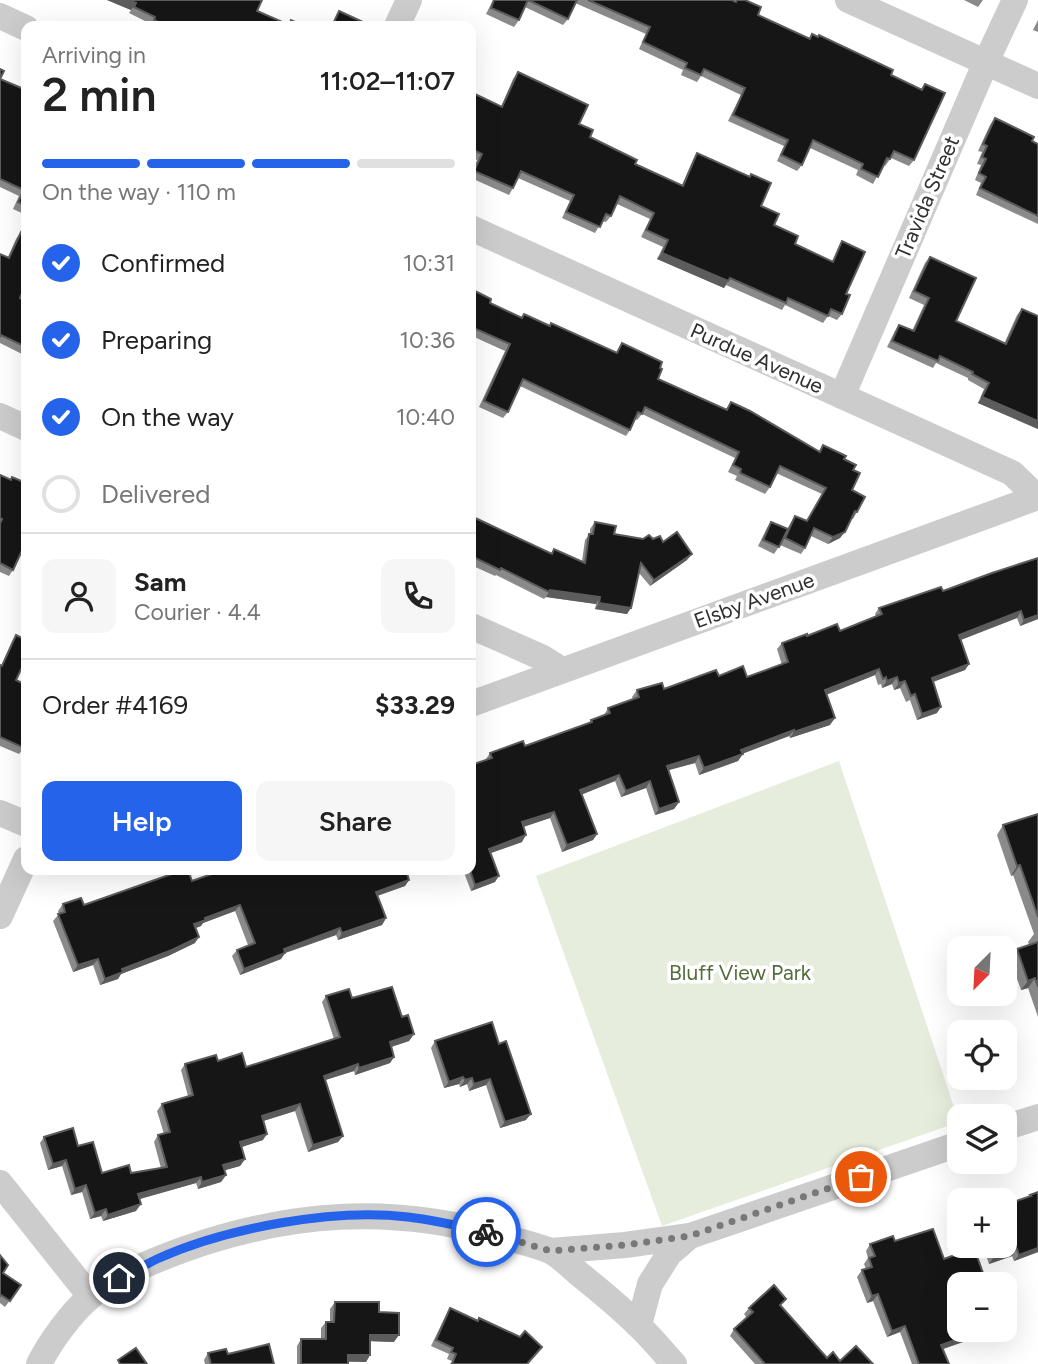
<!DOCTYPE html>
<html lang="en">
<head>
<meta charset="utf-8">
<style>
  :root { --surface:#fff; --page:#f6f6f6; --text:#222; --muted:#767676; --line:#e0e0e0; --accent:#2563eb }
  body { margin:0; font-family:Figtree,sans-serif; background:var(--page); color:var(--text); height:100vh; display:flex; flex-direction:column; font-size:26px; white-space:nowrap }
  * { box-sizing:border-box; margin:0 }
  p { font-size:23px; color:var(--muted) }
  .icon { flex:none; width:38px; height:38px; fill:none; stroke:currentColor; stroke-width:2; stroke-linecap:round; stroke-linejoin:round }
  .map { position:relative; flex:1; overflow:hidden }
  .panel { position:absolute; left:21px; top:21px; width:455px; height:854px; display:flex; flex-direction:column; background:var(--surface); border-radius:14px; box-shadow:0 7px 28px #0002 }
  .panel>* { flex:none }
  .needle { width:46px; rotate:204deg }
  .tools { position:absolute; left:947px; top:936px; display:grid; gap:14px }
  .tools a { display:grid; place-items:center; width:70px; height:70px; border-radius:14px; background:var(--surface); box-shadow:0 7px 28px #0002; font-size:35px }
  .pin { position:absolute; display:grid; place-items:center; width:60px; height:60px; color:#fff; margin:-30px; border:4px solid #fff; border-radius:50%; box-shadow:0 2px 7px #0007 }
  .courier { position:absolute; display:grid; place-items:center; width:70px; height:70px; margin:-35px; border:5px solid #2563eb; border-radius:50%; background:#fff; color:#222; box-shadow:0 2px 9px #0007 }
  .summary em { font-style:normal; font-weight:600 }
  .summary div { display:flex; flex-direction:column-reverse }
  .summary { display:flex; align-items:center; justify-content:space-between; height:119px; padding:0 21px }
  h1 { font-size:46px; font-weight:600; line-height:52px }
  .bar { display:grid; grid-template-columns:repeat(4,1fr); gap:10px 7px; align-content:center; height:84px; padding:0 21px }
  .bar i { height:9px; border-radius:5px; background:var(--line) }
  .bar .selected { background:var(--accent) }
  .bar p { grid-column:span 4 }
  .line { display:flex; align-items:center; gap:18px; padding:0 21px; border-top:2px solid var(--line) }
  .line div { flex:1 }
  .round { display:grid; place-items:center; flex:none; width:74px; height:74px; border-radius:14px; background:var(--page) }
  ol { padding:0 21px; list-style:none }
  li { display:flex; align-items:center; gap:21px; height:77px }
  li p { margin-inline-start:auto }
  li .icon { padding:7px; border-radius:50%; background:var(--accent); color:#fff; stroke-width:4 }
  li:last-child { color:var(--muted) }
  li i { width:38px; height:38px; border:4px solid var(--line); border-radius:50% }
  .primary-button { display:flex; gap:14px; margin-top:auto; padding:14px 21px }
  .primary-button a { flex:1; height:80px; border-radius:14px; background:var(--accent); color:#fff; font-size:28px; font-weight:600; line-height:80px; text-align:center }
  .primary-button a+a { background:var(--page); color:var(--text) }
  .map>svg:first-child { display:block }
  .green { fill:#e6eddd }
  .lines { fill:none; stroke-linecap:round; stroke-linejoin:round }
  .minor { stroke:#ccc; stroke-width:26 }
  .wall { fill:#8a8a8a }
  .shaded-wall { fill:#5c5c5c }
  .building { fill:#161616; stroke:#5c5c5c; stroke-width:2 }
  .done { stroke:#787878; stroke-width:7; stroke-dasharray:0 12.6 }
  .route { stroke:#2563eb; stroke-width:9 }
  .labels { text-anchor:middle; dominant-baseline:central; stroke-width:7; stroke-linejoin:round; paint-order:stroke }
  .street-label { font-size:21px; fill:#2f2f2f; stroke:#fff }
  .park-label { font-size:21px; fill:#536c3c; stroke:#fff }
</style>
</head>
<body>
<div class="map">
<svg width="1038" height="1364" viewBox="0 0 1038 1364">
  <rect width="100%" height="100%" fill="#fff"/>
  <polygon class="green" points="839,761 959,1122 662,1226 536,876"/>
  <g class="lines">
    <g class="minor">
      <polyline points="848,0 1038,86"/>
      <polyline points="0,16 26,28"/>
      <polyline points="397,26 409,0"/>
      <polyline points="471,228 1012,473 1037,497"/>
      <polyline points="842,396 986,62 1015,0"/>
      <polyline points="0,416 26,428"/>
      <polyline points="471,626 543,658 562,670"/>
      <polyline points="471,704 1038,497"/>
      <polyline points="0,813 26,824"/>
      <polyline points="0,916 26,859"/>
      <polyline points="1004,1128 1038,1117"/>
      <polyline points="0,1183 90,1296"/>
      <polyline points="551,1251 625,1245 690,1236 959,1144"/>
      <polyline points="639,1325 650,1284 669,1254 690,1236"/>
      <path d="M39 1364C50 1342 71 1313 90 1297 114 1276 155 1260 185 1249 290 1212 389 1205 497 1235 514 1240 532 1244 548 1250 559 1255 569 1265 578 1273 598 1289 619 1306 638 1325 651 1337 662 1351 674 1364"/>
    </g>
  </g>
  <g class="wall">
    <polygon points="107,0 262,0 257,11 288,24 291,20 304,26 149,26 151,24 129,13 131,10"/>
    <polygon points="493,0 732,0 735,2 736,0 745,0 758,15 809,38 812,34 891,75 921,89 925,84 914,160 909,166 891,158 885,166 883,165 873,184 856,175 858,170 810,148 802,165 797,171 777,161 784,146 728,121 741,95 701,76 697,82 681,75 683,70 639,49 646,34 575,3 568,19 563,25 525,7 519,20 514,27 486,14"/>
    <polygon points="964,0 983,0 978,7"/>
    <polygon points="1038,20 1038,32 1033,30"/>
    <polygon points="0,69 0,79 26,90 26,215 13,209 19,196 0,187"/>
    <polygon points="518,72 579,124 590,137 635,164 682,185 693,160 697,153 761,206 774,225 795,244 832,262 838,248 842,241 846,294 842,314 837,320 828,316 823,323 785,305 782,310 726,285 724,288 657,259 663,247 641,237 650,219 617,204 611,216 606,222 602,221 595,233 562,218 570,201 518,178 513,188 509,195 471,178 471,175 477,160 471,157 471,92 501,107 513,79"/>
    <polygon points="995,118 1038,144 1038,224 976,195 981,183 975,180 981,165 977,164 982,152 978,151 990,125"/>
    <polygon points="21,232 20,298 26,301 26,356 0,343 0,254 8,257 16,239"/>
    <polygon points="930,257 956,321 1004,344 1017,315 1022,309 1038,316 1038,429 978,403 984,389 968,380 968,378 936,363 933,368 887,347 895,331 899,325 912,331 924,305 909,298 925,263"/>
    <polygon points="471,289 490,303 521,317 524,314 549,326 551,323 616,353 622,343 660,368 658,379 726,409 731,402 819,451 823,445 844,459 853,470 852,490 857,512 853,519 851,518 840,538 828,544 811,536 805,548 801,554 780,545 774,554 758,546 767,528 771,522 787,529 795,516 807,521 822,494 776,473 770,487 765,494 735,480 737,476 728,472 735,458 642,414 637,420 635,419 630,430 626,436 520,386 508,412 503,418 479,407 505,351 472,336 471,338"/>
    <polygon points="0,475 10,479 12,477 13,570 9,576 0,572"/>
    <polygon points="471,516 551,553 554,549 582,561 585,540 590,534 590,529 595,522 614,534 643,539 653,539 663,542 687,560 650,586 639,573 627,614 595,609 596,604 546,597 544,599 496,575 495,576 471,565"/>
    <polygon points="992,573 1038,619 1020,626 1017,618 961,640 969,664 965,670 933,682 937,713 917,720 910,700 906,702 900,688 894,690 892,684 882,688 881,684 878,685 875,675 827,694 830,725 790,738 789,736 742,754 738,761 699,775 695,763 668,770 679,802 674,809 655,815 646,788 621,797 615,781 582,794 597,834 593,840 562,852 550,818 523,827 522,842 491,853 495,882 471,891 463,870 471,870 486,759 490,753 525,746 590,722 591,720 604,715 608,708 633,699 632,697 637,690 664,689 719,676 747,677 782,665 777,649 782,643 807,636 840,631 876,616 875,614 879,608 943,591"/>
    <polygon points="16,635 16,680 26,685 26,747 25,747 19,754 0,746 0,665 1,666 12,642"/>
    <polygon points="1038,814 1038,1017 1028,988 1021,990 1010,959 1017,949 1029,945 1028,942 1034,934 1013,875 1011,876 997,835 1003,825"/>
    <polygon points="409,880 405,886 377,896 386,918 382,925 338,940 336,935 285,953 281,959 240,975 232,956 237,950 248,945 235,911 203,923 201,926 196,928 195,943 168,956 121,974 118,979 100,985 93,965 73,972 53,921 59,914 58,911 63,904 84,905 192,881"/>
    <polygon points="326,996 352,998 402,1017 414,1034 409,1041 391,1047 394,1057 390,1063 355,1075 354,1071 325,1080 343,1136 338,1142 308,1152 295,1111 263,1121 263,1140 241,1147 245,1159 240,1166 224,1170 226,1175 221,1182 198,1189 196,1183 139,1199 136,1211 103,1221 101,1216 90,1219 82,1192 71,1195 62,1166 48,1170 40,1143 44,1137 78,1146 102,1173 131,1173 161,1168 154,1142 158,1135 164,1134 157,1111 162,1104 188,1096 181,1070 185,1064 218,1061 246,1067 334,1039 322,1002"/>
    <polygon points="492,1022 526,1120 500,1128 486,1085 469,1091 467,1084 460,1087 459,1084 444,1088 431,1048 435,1041"/>
    <polygon points="1030,1195 1038,1252 1014,1261 1012,1256 989,1264 983,1246 1004,1246"/>
    <polygon points="895,1241 944,1259 983,1335 943,1349 949,1364 912,1364 900,1332 887,1337 873,1301 867,1303 857,1277 862,1270 866,1269 864,1264 868,1258 866,1251 870,1244"/>
    <polygon points="0,1255 3,1273 21,1285 5,1307 0,1303"/>
    <polygon points="335,1302 379,1312 394,1342 370,1341 370,1355 366,1362 348,1362 348,1364 297,1364 297,1346 301,1339 321,1339 321,1328 326,1322 330,1322 330,1309"/>
    <polygon points="781,1306 827,1358 840,1361 873,1364 755,1364 730,1336 734,1329 747,1318 744,1314 749,1308"/>
    <polygon points="450,1308 477,1321 479,1318 542,1347 528,1364 450,1364 452,1361 447,1359 449,1354 431,1346 446,1315"/>
    <polygon points="208,1353 228,1354 274,1364 205,1364 204,1360"/>
  </g>
  <g class="shaded-wall">
    <polygon points="107,0 128,0 136,3 131,10"/>
    <polygon points="662,253 728,281 724,288 657,259"/>
    <polygon points="982,397 1038,421 1038,429 978,403"/>
    <polygon points="845,532 840,538 828,544 833,537"/>
    <polygon points="692,554 687,560 650,586 654,580"/>
    <polygon points="550,590 600,597 596,604 546,597"/>
    <polygon points="599,603 631,608 627,614 595,609"/>
    <polygon points="1021,611 1017,618 955,642 959,635"/>
    <polygon points="1038,615 1038,619 1020,626 1024,620"/>
    <polygon points="969,664 965,670 927,684 932,678"/>
    <polygon points="879,669 875,675 821,697 825,690"/>
    <polygon points="897,677 892,684 882,688 887,681"/>
    <polygon points="905,681 900,688 894,690 899,683"/>
    <polygon points="941,707 937,713 917,720 922,714"/>
    <polygon points="835,718 830,725 790,738 794,732"/>
    <polygon points="794,730 789,736 736,756 741,750"/>
    <polygon points="743,754 738,761 699,775 704,768"/>
    <polygon points="699,756 695,763 662,772 667,766"/>
    <polygon points="619,775 615,781 576,797 580,790"/>
    <polygon points="650,781 646,788 621,797 626,791"/>
    <polygon points="679,802 674,809 655,815 659,809"/>
    <polygon points="554,812 550,818 517,829 522,822"/>
    <polygon points="597,834 593,840 562,852 567,845"/>
    <polygon points="526,835 522,842 485,855 489,849"/>
    <polygon points="1020,865 1013,875 1011,876 1017,866"/>
    <polygon points="499,876 495,882 471,891 475,885"/>
    <polygon points="409,880 405,886 371,898 376,892"/>
    <polygon points="240,905 235,911 203,923 201,926 190,930 194,924 205,918"/>
    <polygon points="386,918 382,925 338,940 342,933"/>
    <polygon points="340,928 336,935 285,953 281,959 240,975 244,969 284,949"/>
    <polygon points="199,937 195,943 168,956 121,974 118,979 100,985 105,979 122,969"/>
    <polygon points="98,959 93,965 73,972 78,965"/>
    <polygon points="1035,978 1028,988 1021,990 1028,981"/>
    <polygon points="414,1034 409,1041 385,1049 390,1042"/>
    <polygon points="394,1057 390,1063 355,1075 359,1068"/>
    <polygon points="358,1064 354,1071 319,1082 324,1076"/>
    <polygon points="463,1077 459,1084 444,1088 449,1082"/>
    <polygon points="472,1078 467,1084 460,1087 465,1080"/>
    <polygon points="490,1079 486,1085 469,1091 474,1084"/>
    <polygon points="300,1104 295,1111 257,1123 262,1116"/>
    <polygon points="531,1114 526,1120 500,1128 505,1122"/>
    <polygon points="267,1134 263,1140 236,1149 240,1142"/>
    <polygon points="343,1136 338,1142 308,1152 313,1145"/>
    <polygon points="245,1159 240,1166 219,1172 223,1165"/>
    <polygon points="66,1160 62,1166 48,1170 53,1164"/>
    <polygon points="226,1175 221,1182 198,1189 202,1182"/>
    <polygon points="201,1177 196,1183 133,1201 138,1194"/>
    <polygon points="86,1185 82,1192 71,1195 75,1189"/>
    <polygon points="141,1204 136,1211 103,1221 108,1215"/>
    <polygon points="106,1209 101,1216 90,1219 95,1213"/>
    <polygon points="1038,1248 1038,1252 1014,1261 1019,1255"/>
    <polygon points="1017,1249 1012,1256 989,1264 994,1257"/>
    <polygon points="878,1294 873,1301 867,1303 872,1296"/>
    <polygon points="905,1326 900,1332 887,1337 892,1331"/>
    <polygon points="983,1330 987,1330 983,1335 937,1351 941,1345"/>
    <polygon points="370,1335 399,1335 394,1342 366,1341"/>
    <polygon points="348,1355 370,1355 366,1362 343,1361"/>
  </g>
  <g class="building">
    <polygon points="128,0 262,0 257,11 289,25 291,20 304,26 166,26 154,20 155,17 134,7 136,3"/>
    <polygon points="494,0 528,0 519,20 491,8"/>
    <polygon points="528,0 577,0 568,19"/>
    <polygon points="588,0 732,0 736,2 737,0 745,0 761,7 758,15 810,39 812,34 818,37 819,35 893,70 891,75 922,90 925,84 945,93 914,160 894,151 890,159 887,158 878,177 861,169 863,164 813,140 802,165 781,155 788,140 733,115 745,88 704,69 701,75 685,68 687,63 643,42 650,27"/>
    <polygon points="339,11 363,22 361,26 332,26"/>
    <polygon points="0,69 4,71 0,79 26,90 26,206 18,202 24,190 0,179"/>
    <polygon points="518,72 588,105 579,124 593,130 590,137 637,160 635,164 683,186 697,153 750,177 751,174 771,183 761,206 779,214 774,225 798,236 795,244 833,262 842,241 865,252 846,294 850,295 842,314 831,309 828,316 788,298 786,303 730,278 728,281 662,253 668,240 646,230 654,213 620,196 611,216 606,214 600,227 566,212 574,195 521,171 513,188 474,171 482,154 471,149 471,92 502,107"/>
    <polygon points="995,118 1034,137 1032,141 1038,144 1038,216 980,188 986,177 979,173 986,159 982,157 987,146 983,144"/>
    <polygon points="21,232 26,235 26,285 20,298 26,301 26,347 1,335 0,337 0,254 9,258"/>
    <polygon points="930,257 976,278 956,321 1006,344 1022,309 1038,316 1038,421 982,397 989,383 972,374 973,372 940,356 938,361 892,341 899,325 914,331 929,298 914,291"/>
    <polygon points="471,289 491,299 490,303 522,318 524,314 550,326 551,323 617,353 622,343 662,362 660,368 662,369 658,379 727,410 731,402 750,411 820,452 823,445 846,456 844,459 856,465 853,470 860,473 852,490 865,497 857,512 855,511 845,532 833,537 814,528 805,548 785,538 795,516 807,521 826,488 780,466 770,487 740,473 741,469 733,465 739,452 645,407 642,414 638,412 630,430 523,379 508,412 484,401 510,344 476,329 474,333 471,332"/>
    <polygon points="0,475 11,480 12,477 26,483 26,542 13,570 0,563 0,524 2,519 0,518"/>
    <polygon points="471,516 552,554 554,549 585,563 589,534 593,534 595,522 616,526 614,534 643,539 649,535 653,539 660,536 663,542 677,532 692,554 654,580 641,563 631,608 599,603 600,597 550,590 549,592 501,568 500,570 471,556"/>
    <polygon points="771,522 788,529 779,547 763,540"/>
    <polygon points="1038,558 1038,615 1024,620 1021,611 959,635 969,664 932,678 941,707 922,714 915,694 911,696 905,681 899,683 897,677 887,681 886,677 883,679 879,669 825,690 835,718 794,732 794,730 741,750 743,754 704,768 699,756 667,766 679,802 659,809 650,781 626,791 619,775 580,790 597,834 567,845 554,812 522,822 526,835 489,849 499,876 475,885 470,870 471,870 471,765 492,758 490,753 523,741 525,746 592,722 591,720 610,713 608,708 639,697 637,690 662,683 664,689 716,670 719,676 743,666 747,677 788,662 782,643 807,634 807,636 837,624 840,631 882,614 879,608 941,587 943,591 992,573"/>
    <polygon points="16,635 26,640 26,659 16,680 26,685 26,743 24,748 0,737 0,665 2,666"/>
    <polygon points="1038,814 1038,917 1020,865 1017,866 1003,825"/>
    <polygon points="183,870 188,870 192,881 223,870 406,870 409,880 376,892 386,918 342,933 340,928 284,949 285,953 244,969 237,950 255,943 240,905 205,918 206,920 194,924 199,937 172,950 122,969 123,972 105,979 98,959 78,965 58,914 65,912 63,904 81,898 84,905"/>
    <polygon points="1038,942 1038,987 1035,978 1028,981 1017,949"/>
    <polygon points="392,987 402,1017 408,1015 414,1034 390,1042 394,1057 359,1068 358,1064 324,1076 343,1136 313,1145 300,1104 262,1116 267,1134 240,1142 245,1159 223,1165 226,1175 202,1182 201,1177 138,1194 141,1204 108,1215 106,1209 95,1213 86,1185 75,1189 66,1160 53,1164 44,1137 73,1128 78,1146 93,1142 102,1173 129,1165 131,1173 167,1167 158,1135 170,1132 162,1104 193,1095 185,1064 216,1055 218,1061 242,1053 246,1067 340,1037 326,996 349,989 352,998"/>
    <polygon points="492,1022 499,1044 506,1041 531,1114 505,1122 490,1079 474,1084 472,1078 465,1080 463,1077 449,1082 435,1041"/>
    <polygon points="1038,1192 1038,1248 1019,1255 1017,1249 994,1257 990,1246 1004,1246 1004,1205 1031,1196 1030,1195"/>
    <polygon points="933,1229 944,1259 974,1248 987,1284 959,1284 959,1330 983,1330 941,1345 949,1364 919,1364 905,1326 892,1331 878,1294 872,1296 862,1270 872,1267 869,1258 875,1256 870,1244 893,1236 895,1241"/>
    <polygon points="0,1255 8,1265 3,1273 21,1285 10,1301 1,1295 0,1296"/>
    <polygon points="774,1285 786,1299 780,1305 827,1358 833,1352 840,1361 856,1346 873,1364 765,1364 734,1329 753,1312 749,1308"/>
    <polygon points="335,1302 379,1302 379,1312 399,1313 399,1335 370,1335 370,1355 348,1355 348,1364 301,1364 301,1339 326,1339 326,1322 334,1322"/>
    <polygon points="450,1308 478,1321 479,1318 520,1337 525,1331 542,1347 527,1364 452,1364 456,1354 451,1352 453,1348 436,1340"/>
    <polygon points="269,1344 274,1364 211,1364 208,1353 226,1349 228,1354"/>
    <polygon points="136,1348 147,1364 120,1364 118,1360"/>
  </g>
  <g class="lines">
    <polyline class="done" points="486,1232 551,1251 625,1245 690,1236 861,1177"/>
    <path class="route" d="M119 1278C132 1272 145 1265 157 1259 226 1228 333 1208 408 1217 434 1220 460 1226 486 1232"/>
  </g>
  <g class="labels">
    <g class="street-label">
      <text transform="translate(927 197) rotate(-67)">Travida Street</text>
      <text transform="translate(757 358) rotate(24)">Purdue Avenue</text>
      <text transform="translate(754 600) rotate(-20)">Elsby Avenue</text>
    </g>
    <g class="park-label">
      <text x="740" y="972">Bluff View Park</text>
    </g>
  </g>
</svg>
<div class="tools">
<a><svg class="needle" viewBox="-14 -14 28 28"><path d="M0-13l5 13h-10z" fill="#e53935"/><path d="M0 13l5-13h-10z" fill="#767676"/></svg></a>
<a><svg class="icon" aria-label="locate" viewBox="0 0 24 24"><circle cx="12" cy="12" r="6"/><path d="M12 2v4M12 18v4M2 12h4M18 12h4"/></svg></a>
<a><svg class="icon" aria-label="layers" viewBox="0 0 24 24"><path d="M12 4l9 5-9 5-9-5zM3 14l9 5 9-5"/></svg></a>
<a>+</a>
<a>−</a>
</div>
<div class="pin" style="left:861px;top:1177px;background:#ea580c"><svg class="icon" aria-label="bag" viewBox="0 0 24 24"><path d="M5 8h14l-1 12H6zM9 8a3 3 0 0 1 6 0"/></svg></div>
<div class="pin" style="left:119px;top:1278px;background:#1f2937"><svg class="icon" aria-label="home" viewBox="0 0 24 24"><path d="M3 11l9-7 9 7M6 9v11h12V9"/></svg></div>
<div class="courier" style="left:486px;top:1232px"><svg class="icon" aria-label="bike" viewBox="0 0 24 24"><circle cx="6" cy="16" r="4"/><circle cx="18" cy="16" r="4"/><path d="M6 16l4-8h5l3 8M10 8l3 8H6M13 5h3"/></svg></div>
<section class="panel">
<div class="summary"><div><h1>2 min</h1><p>Arriving in</p></div><em>11:02–11:07</em></div>
<div class="bar"><i class="selected"></i><i class="selected"></i><i class="selected"></i><i></i><p>On the way · 110 m</p></div>
<ol>
<li><svg class="icon" aria-label="check" viewBox="0 0 24 24"><path d="M5 12l5 5 9-10"/></svg>Confirmed<p>10:31</p></li>
<li><svg class="icon" aria-label="check" viewBox="0 0 24 24"><path d="M5 12l5 5 9-10"/></svg>Preparing<p>10:36</p></li>
<li><svg class="icon" aria-label="check" viewBox="0 0 24 24"><path d="M5 12l5 5 9-10"/></svg>On the way<p>10:40</p></li>
<li><i></i>Delivered</li>
</ol>
<div class="line" style="height:126px"><a class="round"><svg class="icon" aria-label="person" viewBox="0 0 24 24"><circle cx="12" cy="8" r="4"/><path d="M4 21q1-7 8-7t8 7"/></svg></a><div><b>Sam</b><p>Courier · 4.4</p></div><a class="round"><svg class="icon" aria-label="phone" viewBox="0 0 24 24"><path d="M5 4h4l2 5-3 2q2 4 5 5l2-3 5 2v4C11 20 4 13 5 4z"/></svg></a></div>
<div class="line" style="height:91px"><div>Order #4169</div><b>$33.29</b></div>
<div class="primary-button"><a>Help</a><a>Share</a></div>
</section>
</div>
</body>
</html>
